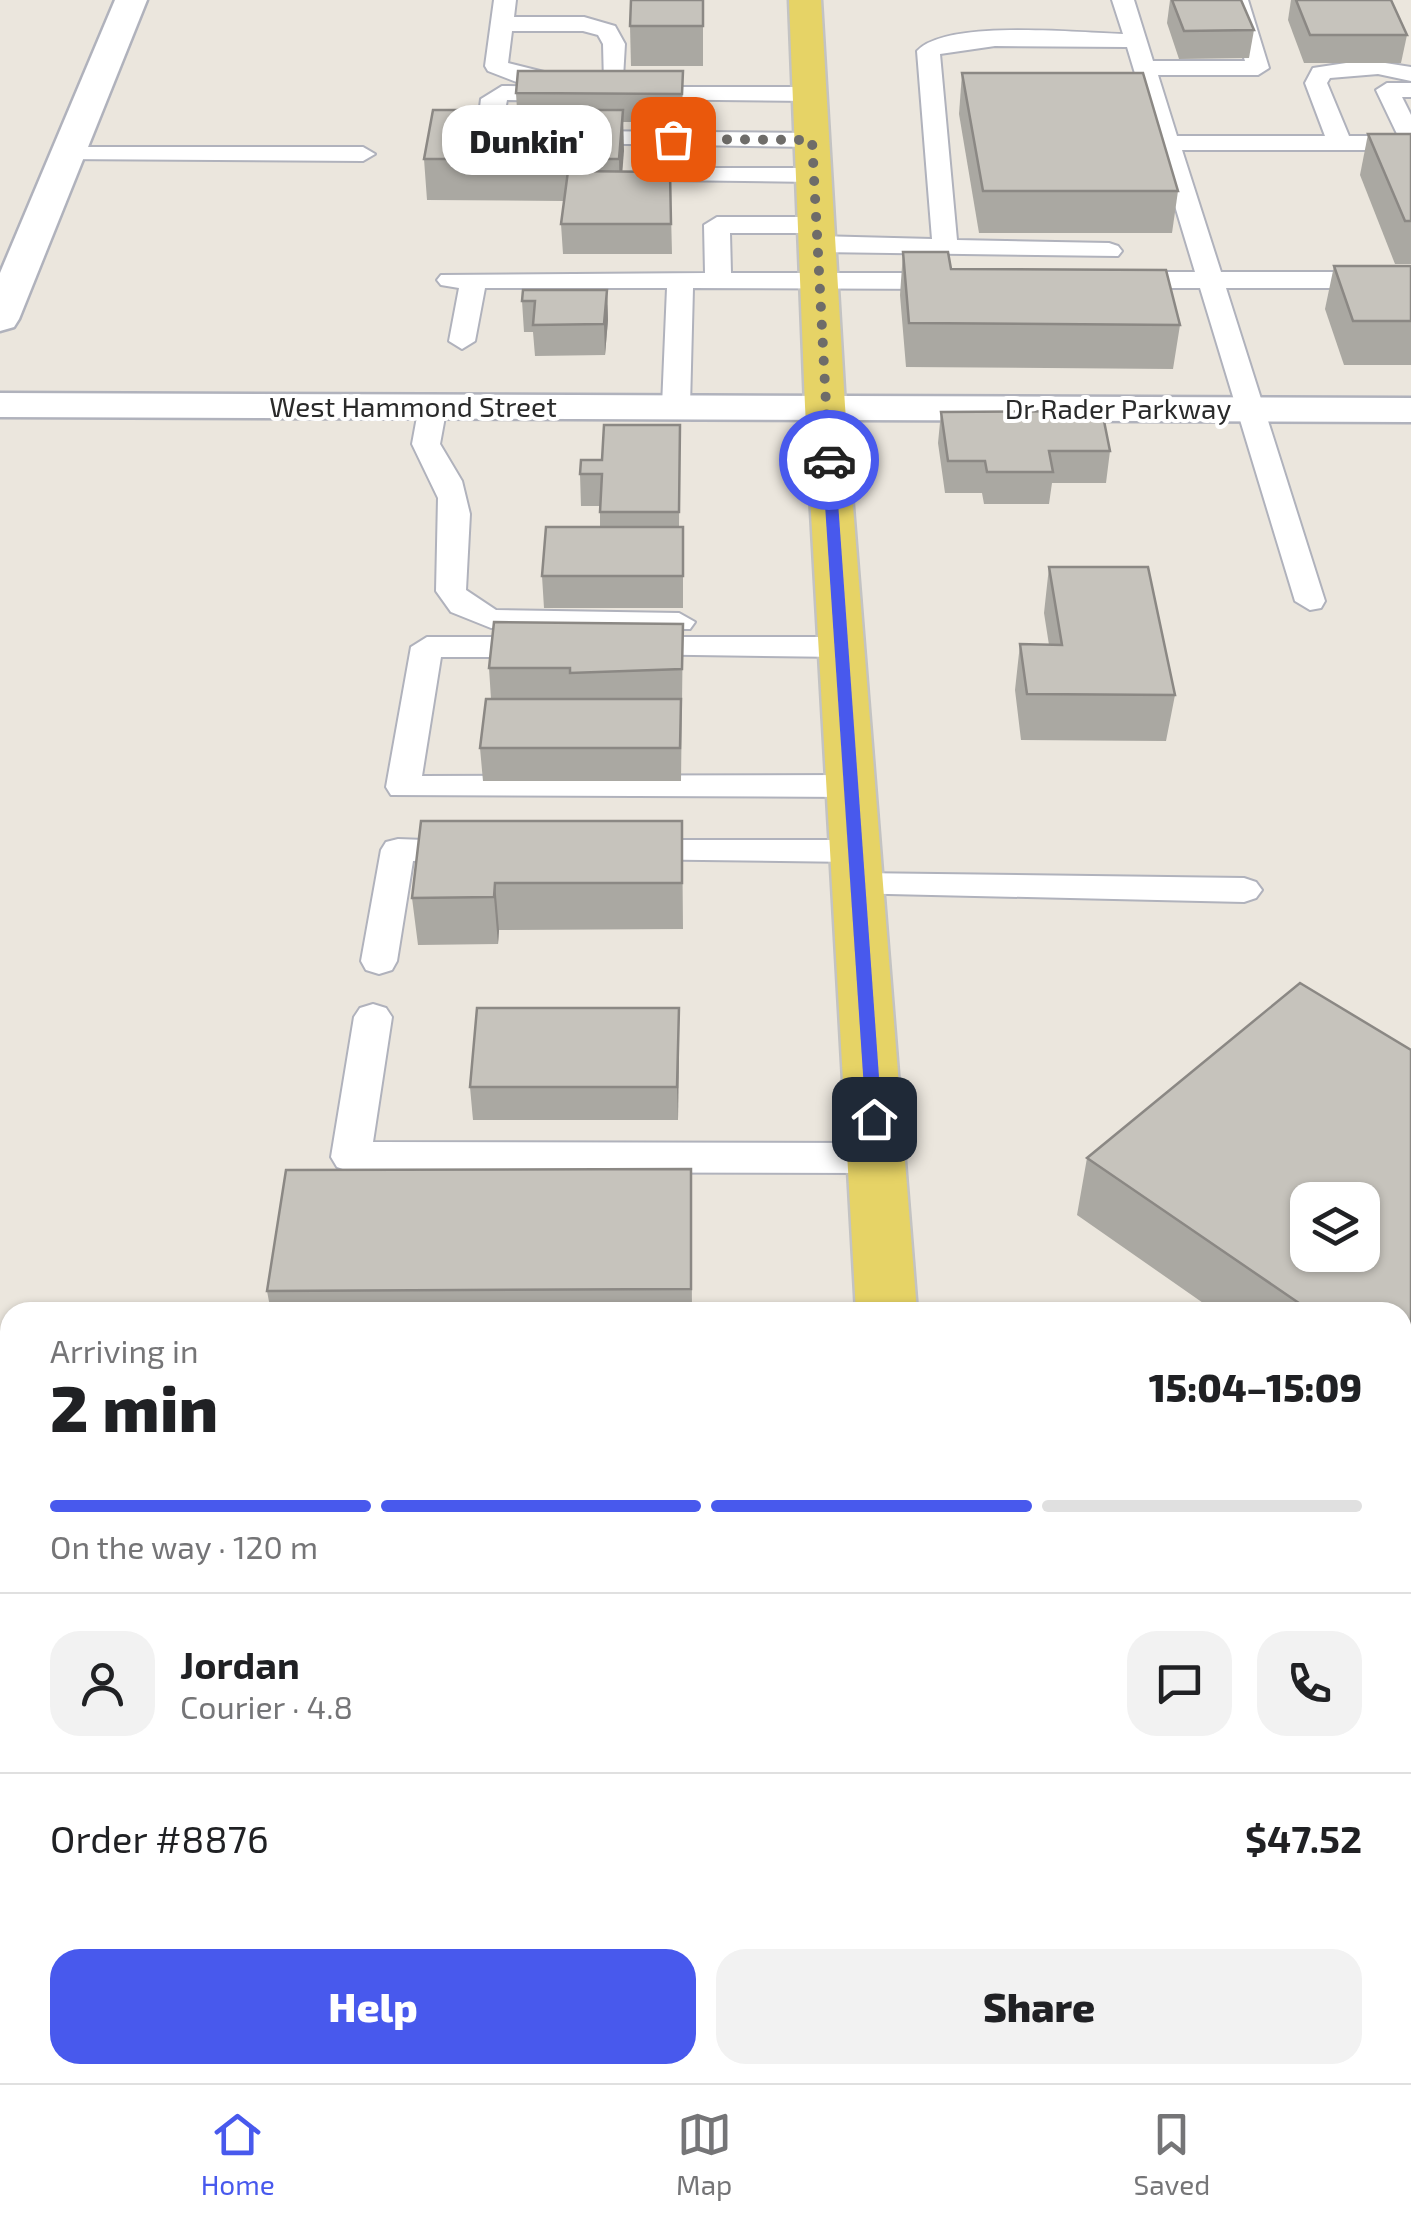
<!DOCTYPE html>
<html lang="en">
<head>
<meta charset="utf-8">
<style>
  :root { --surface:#fff; --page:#f2f2f2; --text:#202124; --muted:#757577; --line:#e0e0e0; --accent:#4859ed }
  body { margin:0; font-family:"Exo 2",sans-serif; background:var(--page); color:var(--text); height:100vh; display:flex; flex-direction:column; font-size:38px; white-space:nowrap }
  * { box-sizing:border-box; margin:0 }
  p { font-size:32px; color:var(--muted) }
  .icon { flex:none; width:55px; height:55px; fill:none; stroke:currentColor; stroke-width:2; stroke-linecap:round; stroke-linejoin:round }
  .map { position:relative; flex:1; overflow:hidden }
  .drawer { position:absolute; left:0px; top:1302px; width:1412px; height:782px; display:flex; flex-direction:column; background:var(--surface); border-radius:30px 30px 0 0; box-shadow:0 2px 8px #0004 }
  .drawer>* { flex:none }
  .buttons { position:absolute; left:1290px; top:1182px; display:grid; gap:20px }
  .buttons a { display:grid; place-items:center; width:90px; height:90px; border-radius:20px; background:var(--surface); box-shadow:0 2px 8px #0004; font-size:50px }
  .pin { position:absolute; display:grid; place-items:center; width:85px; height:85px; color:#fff; margin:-42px; border-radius:20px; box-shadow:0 5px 15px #0006 }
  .courier { position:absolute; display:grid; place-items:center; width:100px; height:100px; margin:-50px; border:8px solid #4859ed; border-radius:50%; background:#fff; color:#222; box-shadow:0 2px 12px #0007 }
  .bubble { position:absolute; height:70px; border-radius:30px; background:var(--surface); box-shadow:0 2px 8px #0004; font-size:32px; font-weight:800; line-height:70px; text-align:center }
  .headline em { font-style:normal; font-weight:800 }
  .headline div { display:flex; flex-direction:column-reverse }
  .headline { display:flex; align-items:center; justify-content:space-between; height:170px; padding:0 50px }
  h1 { font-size:65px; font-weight:800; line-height:75px }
  .bar { display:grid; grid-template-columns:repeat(4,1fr); gap:15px 10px; align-content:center; height:120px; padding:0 50px }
  .bar i { height:12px; border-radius:8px; background:var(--line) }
  .bar .active { background:var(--accent) }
  .bar p { grid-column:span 4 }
  .line { display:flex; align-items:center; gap:25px; padding:0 50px; border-top:2px solid var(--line) }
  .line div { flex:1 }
  .round { display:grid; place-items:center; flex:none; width:105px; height:105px; border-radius:30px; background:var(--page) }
  .action { display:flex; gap:20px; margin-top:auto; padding:20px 50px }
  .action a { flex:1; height:115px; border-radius:30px; background:var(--accent); color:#fff; font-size:40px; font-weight:800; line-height:115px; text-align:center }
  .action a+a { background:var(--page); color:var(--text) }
  .tabs { display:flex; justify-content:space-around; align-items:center; height:140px; border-top:2px solid var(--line); background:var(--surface); font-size:28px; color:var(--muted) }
  .tabs a { display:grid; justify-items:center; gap:5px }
  .tabs .active { color:var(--accent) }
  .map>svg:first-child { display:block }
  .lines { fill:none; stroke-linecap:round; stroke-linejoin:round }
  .service-casing { stroke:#b0b2bc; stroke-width:4 }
  .minor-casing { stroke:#b0b2bc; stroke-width:5 }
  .primary-casing { stroke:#c3c3c3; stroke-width:5 }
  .service { fill:#fff; fill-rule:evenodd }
  .minor { fill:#fff; fill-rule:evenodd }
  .primary { fill:#e6d366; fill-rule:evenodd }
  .wall { fill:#aaa8a2 }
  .shaded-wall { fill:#8b8884 }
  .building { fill:#c6c3bc; stroke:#8b8884; stroke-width:2.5; fill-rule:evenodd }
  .route { fill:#4859ed }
  .done { stroke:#6e6c69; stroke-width:10; stroke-dasharray:0 18 }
  .labels { text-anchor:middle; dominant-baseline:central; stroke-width:8; stroke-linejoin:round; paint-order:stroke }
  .far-street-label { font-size:28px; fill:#2a2a2a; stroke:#fff }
</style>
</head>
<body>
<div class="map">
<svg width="1411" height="2083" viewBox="0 0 1411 2083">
  <rect width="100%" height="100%" fill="#ebe6dd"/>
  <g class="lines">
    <defs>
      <g id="service">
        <polygon points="494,0 516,0 514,17 584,17 615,26 625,44 623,78 612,85 604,83 603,44 598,35 583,31 512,31 508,63 552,74 552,84 527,86 488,71 485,66"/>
        <path d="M1112 0H1134L1153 61H1245L1226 0H1248L1269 68 1258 75H1158L1177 136H1325L1305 83 1313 68 1366 60 1411 67V81L1378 74 1330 78 1327 83 1349 136H1398L1376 90 1387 83H1411V97H1402L1411 115V150H1182L1221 272H1411V288H1226L1325 601 1321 608 1310 610 1295 601 1200 288H1118L1105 280 1118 272H1195L1127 47 995 46 940 54 957 240 1109 243 1118 246 1122 251 1118 256 817 252 804 244 817 236 932 239 917 51C947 19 1078 33 1123 34Z"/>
        <path d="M502 86 567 87 579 94 567 101 507 100 501 131 522 133 526 138C512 152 488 147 477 132L481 99Z"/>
        <polygon points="632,87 809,87 821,94 809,101 624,99 624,89"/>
        <polygon points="574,131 812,133 824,140 812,147 566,143 566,133"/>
        <polygon points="64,147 363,147 375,154 363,161 56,159 52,154"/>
        <polygon points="672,168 813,168 825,175 813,182 663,180 660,175"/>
        <polygon points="717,217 816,217 829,225 816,233 730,233 731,273 953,273 966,281 953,289 693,288 690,406 676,414 662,406 667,288 485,288 475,341 462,349 449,341 459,288 441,285 437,280 441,275 705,273 704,225"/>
        <polygon points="433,398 447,406 440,444 462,481 470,514 466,590 496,610 679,613 695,622 690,629 491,628 451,612 436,591 438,498 412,444 419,406"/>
        <polygon points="427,637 539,637 555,647 539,657 441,657 422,776 851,775 863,778 868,786 863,794 851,797 391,795 386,787 411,647"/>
        <polygon points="634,637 842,637 858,647 842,657 623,654 618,647"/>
        <polygon points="398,839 479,842 484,850 479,858 413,861 397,961 392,970 379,974 366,970 361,961 381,850 386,842"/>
        <polygon points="632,840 854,840 866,843 871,851 866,859 854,862 620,859 615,851 620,843"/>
        <polygon points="857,873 1244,878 1256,882 1262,890 1256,898 1244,902 845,893 839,885 845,877"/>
        <polygon points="373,1004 386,1008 392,1017 373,1142 877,1143 891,1148 897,1158 891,1168 877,1173 351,1172 337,1167 331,1157 354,1017 360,1008"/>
        <polygon points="1402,1524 1411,1525 1411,1565 1402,1564"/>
        <polygon points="89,2075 143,2075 142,2083 88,2083"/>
      </g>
      <g id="minor">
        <polygon points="115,0 147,0 19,319 14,327 0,331 0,273"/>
        <polygon points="0,393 1411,398 1411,422 0,417"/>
      </g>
      <g id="primary">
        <polygon points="789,0 821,0 845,406 917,1312 856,1312 805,406"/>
        <rect x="899" y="2075" width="78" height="8"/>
      </g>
    </defs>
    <use href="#service" class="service-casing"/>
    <use href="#minor" class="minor-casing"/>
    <use href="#primary" class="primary-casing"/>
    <use href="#service" class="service"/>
    <use href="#minor" class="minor"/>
    <use href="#primary" class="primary"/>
  </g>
  <g class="wall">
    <polygon points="703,0 703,66 631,66 630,26"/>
    <polygon points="1170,0 1241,0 1254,30 1249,58 1179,59 1167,23"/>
    <polygon points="1291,0 1391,0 1407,35 1401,63 1304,63 1288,20"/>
    <polygon points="683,71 682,122 623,122 622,171 670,172 672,254 563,254 561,224 564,201 427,200 424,159 517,110 516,93"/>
    <polygon points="962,73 1178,191 1172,233 979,233 959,114"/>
    <polygon points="1368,134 1411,134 1411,264 1395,264 1360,175"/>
    <polygon points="903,252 951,269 1180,325 1173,369 906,367 900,295"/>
    <polygon points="1334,266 1411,266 1411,365 1344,365 1325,309"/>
    <polygon points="607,290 608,320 605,355 535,356 533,332 524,332 522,301"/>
    <polygon points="941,412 1110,451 1106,483 1052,483 1049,504 984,504 982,493 945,493 938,443"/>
    <polygon points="680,425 679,527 683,527 683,608 544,608 542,576 600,527 600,506 581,506 580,474"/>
    <polygon points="1049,567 1175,695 1166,741 1021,740 1015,690 1020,644 1049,645 1044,613"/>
    <polygon points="683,624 681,781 483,781 480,748 491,699 489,668"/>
    <polygon points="682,821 683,929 499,930 498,944 418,945 412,898"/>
    <polygon points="679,1008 678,1120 473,1120 470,1087"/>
    <polygon points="1411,1050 1411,1450 1402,1444 1402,1312 1216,1312 1077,1215 1087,1158"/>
    <polygon points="691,1169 692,1312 271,1312 267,1291"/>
    <polygon points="145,2075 693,2075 693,2083 148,2083"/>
    <polygon points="1289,2075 1402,2075 1411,2083 1291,2083"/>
  </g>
  <g class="shaded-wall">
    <polygon points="623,110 624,151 620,201 619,159"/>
    <polygon points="607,290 608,320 605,355 604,324"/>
    <polygon points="495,883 499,930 498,944 494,897"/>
    <polygon points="679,1008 679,1042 678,1120 677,1087"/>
  </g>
  <g class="building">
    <polygon points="631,0 703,0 703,26 630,26"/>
    <polygon points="1172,0 1241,0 1254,30 1184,31"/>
    <polygon points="1296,0 1391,0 1407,35 1310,35"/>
    <polygon points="518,71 683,71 682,94 516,93"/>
    <polygon points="962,73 1143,73 1178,191 983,191"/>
    <polygon points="433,110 623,110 619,159 424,159"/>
    <polygon points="1368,134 1411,134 1411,221 1405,221"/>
    <polygon points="568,171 670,172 671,224 561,224"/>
    <polygon points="903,252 948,252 951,269 1166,270 1180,325 909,323"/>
    <polygon points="1334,266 1411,266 1411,321 1353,321"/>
    <polygon points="523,290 607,290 604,324 533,325 535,301 522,301"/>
    <polygon points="1102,411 1110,451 1049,451 1053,472 987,472 985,461 948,461 941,412"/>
    <polygon points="604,425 680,425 679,512 600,512 602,474 580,474 581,460 602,460"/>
    <polygon points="546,527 683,527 683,576 542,576"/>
    <polygon points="1049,567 1148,567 1175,695 1027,694 1020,644 1062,645"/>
    <polygon points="494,622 683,624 682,669 570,673 570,668 489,668"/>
    <polygon points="486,699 681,699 680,748 480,748"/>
    <polygon points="421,821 682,821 682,883 495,883 494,897 412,898"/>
    <path d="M1300 983 1411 1050V1381L1402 1375V1312H1312L1087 1158ZM1308 1200H1362V1255H1308Z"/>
    <polygon points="477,1008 679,1008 677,1087 470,1087"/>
    <polygon points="691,1169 691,1289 267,1291 286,1170"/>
    <polygon points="1402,1714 1411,1714 1411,2083 1299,2083 1298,2075 1402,2075"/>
  </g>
  <polygon class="route" points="829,456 835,460 882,1119 874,1125 866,1119 822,460"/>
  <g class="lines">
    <polyline class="done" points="673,139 812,140 829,460"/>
  </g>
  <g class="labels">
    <g class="far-street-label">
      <text x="413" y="406">West Hammond Street</text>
      <text x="1118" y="408">Dr Rader Parkway</text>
    </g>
  </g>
</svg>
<div class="buttons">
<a><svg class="icon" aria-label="layers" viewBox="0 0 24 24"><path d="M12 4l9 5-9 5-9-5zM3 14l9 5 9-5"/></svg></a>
</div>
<div class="pin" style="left:673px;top:139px;background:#ea580c"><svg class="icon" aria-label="bag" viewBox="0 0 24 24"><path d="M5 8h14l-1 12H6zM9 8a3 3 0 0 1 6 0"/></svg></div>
<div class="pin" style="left:874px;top:1119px;background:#1f2937"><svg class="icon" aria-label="home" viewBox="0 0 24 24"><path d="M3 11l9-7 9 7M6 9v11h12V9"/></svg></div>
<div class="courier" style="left:829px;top:460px"><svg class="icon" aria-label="car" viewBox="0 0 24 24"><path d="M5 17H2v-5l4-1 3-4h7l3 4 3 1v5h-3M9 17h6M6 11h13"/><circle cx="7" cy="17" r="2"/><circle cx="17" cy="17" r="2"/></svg></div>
<div class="bubble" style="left:442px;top:105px;width:170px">Dunkin'</div>
<section class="drawer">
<div class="headline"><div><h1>2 min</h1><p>Arriving in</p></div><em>15:04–15:09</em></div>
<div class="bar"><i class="active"></i><i class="active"></i><i class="active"></i><i></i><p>On the way · 120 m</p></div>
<div class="line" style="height:180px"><a class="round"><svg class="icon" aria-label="person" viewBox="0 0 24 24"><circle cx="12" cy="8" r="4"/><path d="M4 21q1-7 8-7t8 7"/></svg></a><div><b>Jordan</b><p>Courier · 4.8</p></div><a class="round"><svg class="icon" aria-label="chat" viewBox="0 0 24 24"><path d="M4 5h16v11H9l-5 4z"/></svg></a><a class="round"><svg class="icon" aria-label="phone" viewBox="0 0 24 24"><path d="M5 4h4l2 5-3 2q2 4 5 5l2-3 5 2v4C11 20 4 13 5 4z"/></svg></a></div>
<div class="line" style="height:130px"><div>Order #8876</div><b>$47.52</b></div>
<div class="action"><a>Help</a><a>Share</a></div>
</section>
</div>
<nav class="tabs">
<a class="active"><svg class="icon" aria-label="home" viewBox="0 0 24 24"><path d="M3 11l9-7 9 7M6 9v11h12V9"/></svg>Home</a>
<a><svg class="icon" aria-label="map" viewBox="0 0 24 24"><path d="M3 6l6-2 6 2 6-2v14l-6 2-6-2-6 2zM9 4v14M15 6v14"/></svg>Map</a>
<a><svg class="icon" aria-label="saved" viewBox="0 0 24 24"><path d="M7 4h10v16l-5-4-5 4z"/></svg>Saved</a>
</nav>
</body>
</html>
